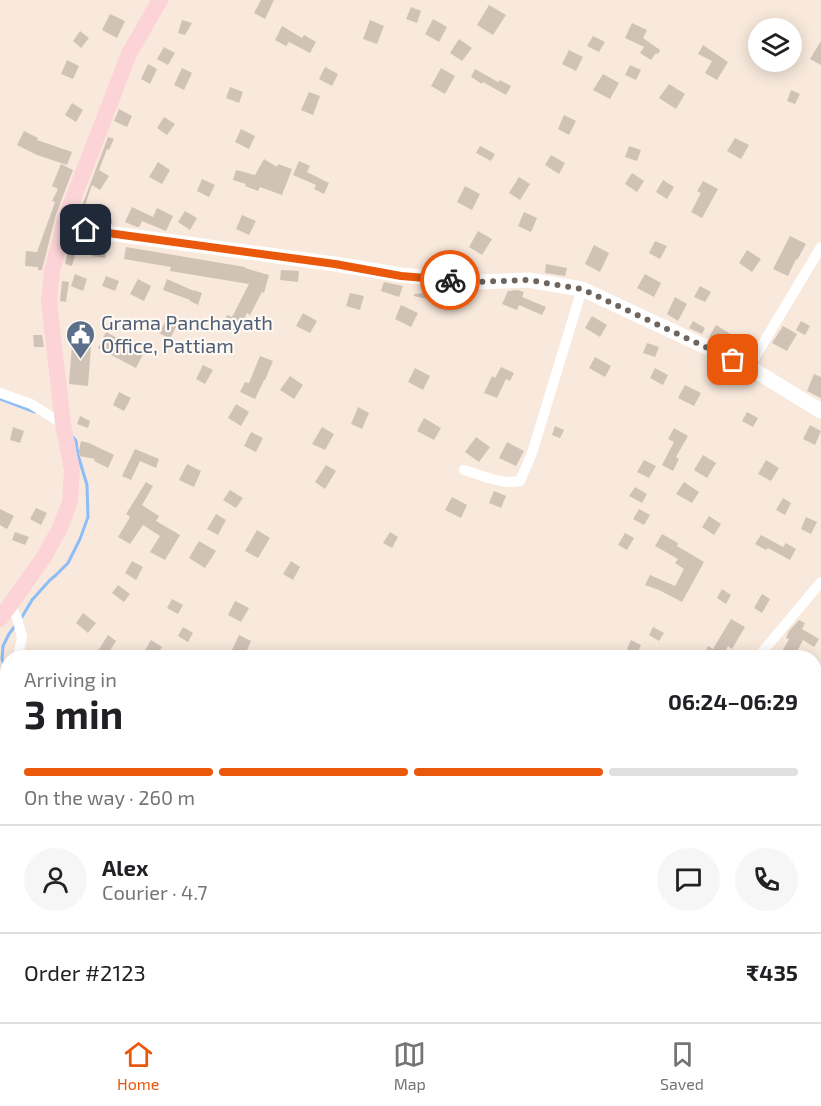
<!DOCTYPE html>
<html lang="en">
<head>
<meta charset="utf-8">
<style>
  :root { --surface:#fff; --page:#f6f6f6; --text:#202124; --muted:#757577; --line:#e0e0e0; --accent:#ea580c }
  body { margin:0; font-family:"Exo 2",sans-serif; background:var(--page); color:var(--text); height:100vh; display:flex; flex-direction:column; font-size:22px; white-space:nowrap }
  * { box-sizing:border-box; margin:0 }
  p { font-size:20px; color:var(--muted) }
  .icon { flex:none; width:33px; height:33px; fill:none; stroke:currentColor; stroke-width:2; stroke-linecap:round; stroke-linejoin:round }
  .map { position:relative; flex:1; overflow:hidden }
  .drawer { position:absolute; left:0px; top:650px; width:822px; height:374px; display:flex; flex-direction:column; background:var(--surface); border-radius:24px 24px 0 0; box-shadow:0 3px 15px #0003 }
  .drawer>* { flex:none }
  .buttons { position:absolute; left:748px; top:18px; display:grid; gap:12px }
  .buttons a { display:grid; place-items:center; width:54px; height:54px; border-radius:50%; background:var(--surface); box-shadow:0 3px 15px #0003; font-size:30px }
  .pin { position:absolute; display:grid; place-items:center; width:51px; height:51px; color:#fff; margin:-26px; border-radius:12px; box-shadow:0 3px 9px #0006 }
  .courier { position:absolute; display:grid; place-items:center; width:60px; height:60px; margin:-30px; border:4px solid #ea580c; border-radius:50%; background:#fff; color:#222; box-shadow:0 2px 8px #0007 }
  .head em { font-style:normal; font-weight:700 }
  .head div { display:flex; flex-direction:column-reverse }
  .head { display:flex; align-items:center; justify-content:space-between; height:102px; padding:0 24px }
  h1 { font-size:39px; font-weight:700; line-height:45px }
  .bar { display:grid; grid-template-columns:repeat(4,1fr); gap:9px 6px; align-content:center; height:72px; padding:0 24px }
  .bar i { height:8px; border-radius:4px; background:var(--line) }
  .bar .active { background:var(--accent) }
  .bar p { grid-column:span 4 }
  .line { display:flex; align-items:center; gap:15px; padding:0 24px; border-top:2px solid var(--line) }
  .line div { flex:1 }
  .round { display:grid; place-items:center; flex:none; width:63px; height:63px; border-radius:32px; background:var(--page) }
  .tab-bar { display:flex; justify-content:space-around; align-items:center; height:84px; border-top:2px solid var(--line); background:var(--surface); font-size:16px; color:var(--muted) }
  .tab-bar a { display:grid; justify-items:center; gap:3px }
  .tab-bar .active { color:var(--accent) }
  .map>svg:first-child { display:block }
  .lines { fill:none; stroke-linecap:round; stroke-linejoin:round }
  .stream { stroke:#8dbdf7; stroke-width:3 }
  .building { fill:#d0c2b5 }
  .street { stroke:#fff; stroke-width:10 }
  .secondary { stroke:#fff; stroke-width:15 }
  .primary { stroke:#fcd4d7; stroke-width:16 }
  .done { stroke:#6e665e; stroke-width:6; stroke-dasharray:0 10.8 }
  .route { stroke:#ea580c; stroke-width:8 }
  .labels { text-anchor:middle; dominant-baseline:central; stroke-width:4.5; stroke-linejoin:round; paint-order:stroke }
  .service-label { font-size:20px; fill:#4e5e75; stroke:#fef8f3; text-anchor:start }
</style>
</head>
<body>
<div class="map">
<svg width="821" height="1022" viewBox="0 0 821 1022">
  <rect width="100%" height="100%" fill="#f8e9dc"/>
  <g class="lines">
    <g class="stream">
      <polyline points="0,399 35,412"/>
      <polyline points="22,617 32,600 50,580 56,575 68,563 80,539 88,517 87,485 78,455 76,441 73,437"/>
      <polyline points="0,703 6,670 2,659 3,646 9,634 15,626"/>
    </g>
  </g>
  <g class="building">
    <polygon points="261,0 274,0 265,19 254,13"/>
    <polygon points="489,5 506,15 493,35 477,25"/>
    <polygon points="411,7 421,11 417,23 406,19"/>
    <polygon points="110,14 125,21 117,38 102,30"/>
    <polygon points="433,19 447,27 439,42 425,34"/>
    <polygon points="182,20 192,23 185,35 178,33"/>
    <polygon points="370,20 384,26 377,44 363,39"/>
    <polygon points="632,23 647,30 643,38 660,50 658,54 656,53 651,60 640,53 644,47 625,38"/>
    <polygon points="282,26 302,38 304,35 316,42 310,53 289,42 286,46 275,40"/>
    <polygon points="80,31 89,38 81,48 73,41"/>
    <polygon points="593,36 605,42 599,52 587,46"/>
    <polygon points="459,39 472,48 462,61 450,53"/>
    <polygon points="821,41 821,65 810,59"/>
    <polygon points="703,45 728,62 717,80 705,73 712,61 698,54"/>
    <polygon points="164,47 175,53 168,65 157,59"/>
    <polygon points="569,50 583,57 576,71 562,64"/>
    <polygon points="67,60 79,66 73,79 61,74"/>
    <polygon points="148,64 157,69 150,84 141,79"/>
    <polygon points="630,65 641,70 636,80 625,75"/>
    <polygon points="325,67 338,74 332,86 319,79"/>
    <polygon points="182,68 192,73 184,90 174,85"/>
    <polygon points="441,68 455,76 445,94 431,86"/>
    <polygon points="475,69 498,82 500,80 511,86 506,95 483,82 482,84 471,77"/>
    <polygon points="603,74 619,83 610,99 593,90"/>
    <polygon points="669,84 685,94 676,109 659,98"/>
    <polygon points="230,87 243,92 239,103 226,98"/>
    <polygon points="791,90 800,94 795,104 787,101"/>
    <polygon points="309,92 320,96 313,115 301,110"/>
    <polygon points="72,103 83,110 76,122 65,115"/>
    <polygon points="119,109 132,116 127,127 114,121"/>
    <polygon points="564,115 576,121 569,135 558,129"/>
    <polygon points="164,117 175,124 167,135 157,128"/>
    <polygon points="241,129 255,136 249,149 235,142"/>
    <polygon points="24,131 38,138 37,140 72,152 67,165 37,155 17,145"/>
    <polygon points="108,137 114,139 109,150 107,149 99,170 109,176 100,190 92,185 84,208 86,209 84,215 86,215 85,220 77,219"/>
    <polygon points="735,138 749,145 741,159 727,151"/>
    <polygon points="480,146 495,154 491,161 476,153"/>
    <polygon points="629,146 641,150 637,161 625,157"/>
    <polygon points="551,155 565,163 559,174 545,165"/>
    <polygon points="264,159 277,167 278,164 292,169 282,195 260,187 258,191 245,186 246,184 233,180 236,170 255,175"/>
    <polygon points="299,161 310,166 307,172 329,183 324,194 314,189 316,185 293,175"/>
    <polygon points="158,162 170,170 162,184 149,177"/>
    <polygon points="61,164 73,170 56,214 42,270 38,270 38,267 25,266 26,251 37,252 55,202 52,201 58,189 52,186"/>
    <polygon points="632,173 644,181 637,192 625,184"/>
    <polygon points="519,177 530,184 520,200 509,193"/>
    <polygon points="202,179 215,185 209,197 197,191"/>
    <polygon points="663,180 674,187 667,199 656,192"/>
    <polygon points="703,181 718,189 702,218 691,212 701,193 697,191"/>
    <polygon points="465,186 480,194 472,210 457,202"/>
    <polygon points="132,207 153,217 157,208 173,216 166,231 142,221 139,227 137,227 125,222"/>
    <polygon points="185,211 197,218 190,230 178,222"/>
    <polygon points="524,212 537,218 531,232 518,226"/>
    <polygon points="242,215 256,221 249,235 236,229"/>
    <polygon points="96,216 112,219 112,224 96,222"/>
    <polygon points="478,231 492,239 482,255 469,247"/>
    <polygon points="790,236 806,244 797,260 796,259 788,276 773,269"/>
    <polygon points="71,238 79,240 72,266 65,264"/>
    <polygon points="655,241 667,246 660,259 649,253"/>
    <polygon points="93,244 107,248 105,258 92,256"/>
    <polygon points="594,245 609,253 600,272 585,264"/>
    <polygon points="126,247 245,267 245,268 269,275 264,293 262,292 250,315 247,313 237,332 222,324 227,315 232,317 249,284 170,271 171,267 124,259"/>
    <polygon points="747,250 761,259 752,272 739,263"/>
    <polygon points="546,264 567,268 565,276 545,273"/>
    <polygon points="281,270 299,271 298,282 280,280"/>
    <polygon points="75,274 87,279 83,291 71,286"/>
    <polygon points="645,274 661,283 654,297 637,288"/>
    <polygon points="106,276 119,281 115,291 102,286"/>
    <polygon points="138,279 151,286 144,301 130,294"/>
    <polygon points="167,279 194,291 194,290 202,293 198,305 190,301 190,300 163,290"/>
    <polygon points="62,281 69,282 66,302 60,301"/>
    <polygon points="384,282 403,286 399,297 381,291"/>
    <polygon points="700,286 711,292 705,302 694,297"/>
    <polygon points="427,287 437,288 436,293 461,291 461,304 442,305 442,302 414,296 414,294 426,293"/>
    <polygon points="518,290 524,292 522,297 546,307 542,315 519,305 517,310 502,304 508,291"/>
    <polygon points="350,293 364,296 360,310 346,306"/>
    <polygon points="675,297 687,304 678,321 667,314"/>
    <polygon points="401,305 418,313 411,327 395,319"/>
    <polygon points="303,313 317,321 310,333 296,326"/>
    <polygon points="592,316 607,325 600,337 585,328"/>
    <polygon points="167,319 177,325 170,339 159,333"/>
    <polygon points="693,321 705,328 702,334 689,328"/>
    <polygon points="801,321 810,326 805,335 796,330"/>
    <polygon points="716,325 745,343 740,352 709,337"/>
    <polygon points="783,326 797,334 787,351 772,343"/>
    <polygon points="73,331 92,333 88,386 69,384"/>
    <polygon points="106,332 119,339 118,341 143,354 136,368 98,348"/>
    <polygon points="33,335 42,335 44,347 34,347"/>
    <polygon points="647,343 659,347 655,357 643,353"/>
    <polygon points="260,356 273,361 265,380 264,380 255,399 240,392 245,382 249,383"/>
    <polygon points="595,357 611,366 605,377 589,368"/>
    <polygon points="203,365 213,370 205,384 196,379"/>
    <polygon points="501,367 514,373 510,381 506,379 497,398 484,393 492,376 495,378"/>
    <polygon points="415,368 430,376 423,390 408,382"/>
    <polygon points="655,368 668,375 663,385 650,378"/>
    <polygon points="734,371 742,375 737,382 729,377"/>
    <polygon points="814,374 821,377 821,398 807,391"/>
    <polygon points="290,376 303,385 294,399 280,390"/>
    <polygon points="685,385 701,393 694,406 678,398"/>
    <polygon points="119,392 131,398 124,411 113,405"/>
    <polygon points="236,404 249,412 241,426 228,418"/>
    <polygon points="358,407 369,413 362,429 351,424"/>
    <polygon points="747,412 758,418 753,427 742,421"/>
    <polygon points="80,416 90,421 88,428 77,424"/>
    <polygon points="424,418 441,428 434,440 417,431"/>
    <polygon points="810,425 821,431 815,445 803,439"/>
    <polygon points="555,426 564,430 560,438 552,435"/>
    <polygon points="13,427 24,431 20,443 10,440"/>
    <polygon points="322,427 334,434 325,450 312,444"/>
    <polygon points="674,428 688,436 676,457 679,459 673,471 662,465 674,442 668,439"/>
    <polygon points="251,432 263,438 256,452 244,446"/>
    <polygon points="476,437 490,447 479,462 465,452"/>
    <polygon points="81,441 89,443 114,455 108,468 94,461 95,459 80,456 79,451"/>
    <polygon points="507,442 524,451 516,466 499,458"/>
    <polygon points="135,449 159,459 156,468 140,461 131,480 122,476"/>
    <polygon points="703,455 716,463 707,478 694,470"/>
    <polygon points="644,460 656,466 649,478 637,472"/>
    <polygon points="766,460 779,468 771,481 758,474"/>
    <polygon points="187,464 201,471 194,487 179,480"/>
    <polygon points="326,465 336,471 325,489 315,482"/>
    <polygon points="146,482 153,486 142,505 159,516 156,521 180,535 165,560 150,552 160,536 143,525 130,544 118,537 130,517 126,514"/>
    <polygon points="684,482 699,492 692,503 676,494"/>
    <polygon points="635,487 647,494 642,503 629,496"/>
    <polygon points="230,490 243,498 236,508 223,500"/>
    <polygon points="494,491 506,496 501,508 489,503"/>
    <polygon points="452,497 467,505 461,518 445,510"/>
    <polygon points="783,498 791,503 785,515 776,510"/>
    <polygon points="36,508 47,513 41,525 30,519"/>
    <polygon points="0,509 14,516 7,529 0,525"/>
    <polygon points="639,509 650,515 644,525 633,519"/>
    <polygon points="216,514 226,520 218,535 207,529"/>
    <polygon points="709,516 721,524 714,535 702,527"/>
    <polygon points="806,517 817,522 811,534 801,529"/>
    <polygon points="257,530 270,538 258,558 245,551"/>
    <polygon points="15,532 29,537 25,545 12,540"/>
    <polygon points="390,532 398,537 392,548 383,543"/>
    <polygon points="625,533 634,538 627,550 618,545"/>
    <polygon points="662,534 678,543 677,546 704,562 682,602 659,590 645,585 650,575 675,586 684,569 675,563 678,559 655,546"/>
    <polygon points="761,535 783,547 786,543 796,549 790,560 768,548 766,550 755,544"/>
    <polygon points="199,541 216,551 205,568 189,558"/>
    <polygon points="132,561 143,567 136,580 125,573"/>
    <polygon points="291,561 300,567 293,580 283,574"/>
    <polygon points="118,585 130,594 124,602 112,593"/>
    <polygon points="722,589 731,595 726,604 717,598"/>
    <polygon points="762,594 770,599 762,613 754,608"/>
    <polygon points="172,599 183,605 178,614 167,608"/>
    <polygon points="235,601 249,608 241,622 228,615"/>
    <polygon points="83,613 96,623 88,633 76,623"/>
    <polygon points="731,619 745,627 732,649 728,646 724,654 729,657 703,657 708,646 713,649"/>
    <polygon points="799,620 805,623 802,629 819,639 814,647 803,640 794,657 779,657 789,639 786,638 789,631"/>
    <polygon points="183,627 193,633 188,642 178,636"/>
    <polygon points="653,627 664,633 659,641 649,635"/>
    <polygon points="108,635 116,641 106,657 100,657 96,654"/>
    <polygon points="239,635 251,641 244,657 231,652"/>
    <polygon points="151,640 162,647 156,657 141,657"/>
    <polygon points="631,640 641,645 637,654 627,649"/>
  </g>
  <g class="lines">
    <g class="street">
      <polyline points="749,367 821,247"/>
      <polyline points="0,393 31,404 63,424"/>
      <path d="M464 470C481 475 502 485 520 481L532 453 582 289"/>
      <polyline points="10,605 17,618 22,637 18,657"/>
      <polyline points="758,657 821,582"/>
      <polyline points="814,712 821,717"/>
      <polyline points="0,763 8,717"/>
      <polyline points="0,892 8,895"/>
      <polyline points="429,1022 432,1016"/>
    </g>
    <g class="secondary">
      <polyline points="64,227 335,264 401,275 475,282 528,280 582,289 749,367 821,411"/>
      <polyline points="814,999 821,1001"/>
      <polyline points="694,1022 698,1016"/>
    </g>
    <polyline class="primary" points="0,619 44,557 60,528 70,502 72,470 63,424 49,302 52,271 66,217 129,54 160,0"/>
  </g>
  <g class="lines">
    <polyline class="done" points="450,280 475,282 528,280 582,289 733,360"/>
    <polyline class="route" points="86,230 335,264 401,276 450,280"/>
  </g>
  <defs>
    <symbol id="civic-pin" viewBox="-11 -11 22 30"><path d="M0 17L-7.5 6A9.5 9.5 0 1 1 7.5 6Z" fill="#5c6f8a" stroke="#fef8f3"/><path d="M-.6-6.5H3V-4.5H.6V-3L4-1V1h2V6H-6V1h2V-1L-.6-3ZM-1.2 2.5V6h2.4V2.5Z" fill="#fff"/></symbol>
  </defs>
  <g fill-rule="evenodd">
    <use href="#civic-pin" x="64" y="318" width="33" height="45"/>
  </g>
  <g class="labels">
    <g class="service-label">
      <text x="101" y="322">Grama Panchayath<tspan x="101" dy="23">Office, Pattiam</tspan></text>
    </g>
  </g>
</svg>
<div class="buttons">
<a><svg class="icon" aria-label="layers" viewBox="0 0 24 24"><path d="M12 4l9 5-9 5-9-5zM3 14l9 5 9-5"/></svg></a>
</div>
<div class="pin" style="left:733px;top:360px;background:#ea580c"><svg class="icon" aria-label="bag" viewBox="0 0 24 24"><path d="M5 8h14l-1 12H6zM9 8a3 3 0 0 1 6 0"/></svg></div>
<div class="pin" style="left:86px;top:230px;background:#1f2937"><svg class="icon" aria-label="home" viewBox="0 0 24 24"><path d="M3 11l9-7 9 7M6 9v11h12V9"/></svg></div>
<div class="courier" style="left:450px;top:280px"><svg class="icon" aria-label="bike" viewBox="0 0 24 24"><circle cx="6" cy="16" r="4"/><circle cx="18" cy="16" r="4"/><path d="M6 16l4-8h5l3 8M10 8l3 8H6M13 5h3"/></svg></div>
<section class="drawer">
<div class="head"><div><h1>3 min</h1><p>Arriving in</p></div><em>06:24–06:29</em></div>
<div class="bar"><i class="active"></i><i class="active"></i><i class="active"></i><i></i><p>On the way · 260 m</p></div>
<div class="line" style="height:108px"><a class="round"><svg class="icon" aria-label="person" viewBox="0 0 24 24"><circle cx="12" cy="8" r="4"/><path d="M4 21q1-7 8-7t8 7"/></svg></a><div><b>Alex</b><p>Courier · 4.7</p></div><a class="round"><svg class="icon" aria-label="chat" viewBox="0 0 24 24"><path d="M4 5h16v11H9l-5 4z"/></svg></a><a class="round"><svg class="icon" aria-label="phone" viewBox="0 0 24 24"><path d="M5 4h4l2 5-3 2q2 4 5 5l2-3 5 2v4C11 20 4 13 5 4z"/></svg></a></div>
<div class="line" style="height:78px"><div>Order #2123</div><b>₹435</b></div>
</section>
</div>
<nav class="tab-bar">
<a class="active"><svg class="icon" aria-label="home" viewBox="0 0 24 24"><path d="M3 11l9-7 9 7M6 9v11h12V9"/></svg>Home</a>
<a><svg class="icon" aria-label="map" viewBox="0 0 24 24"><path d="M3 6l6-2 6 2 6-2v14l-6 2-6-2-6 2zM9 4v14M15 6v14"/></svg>Map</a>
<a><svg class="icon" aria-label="saved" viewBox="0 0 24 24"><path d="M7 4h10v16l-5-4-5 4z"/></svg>Saved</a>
</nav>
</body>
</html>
